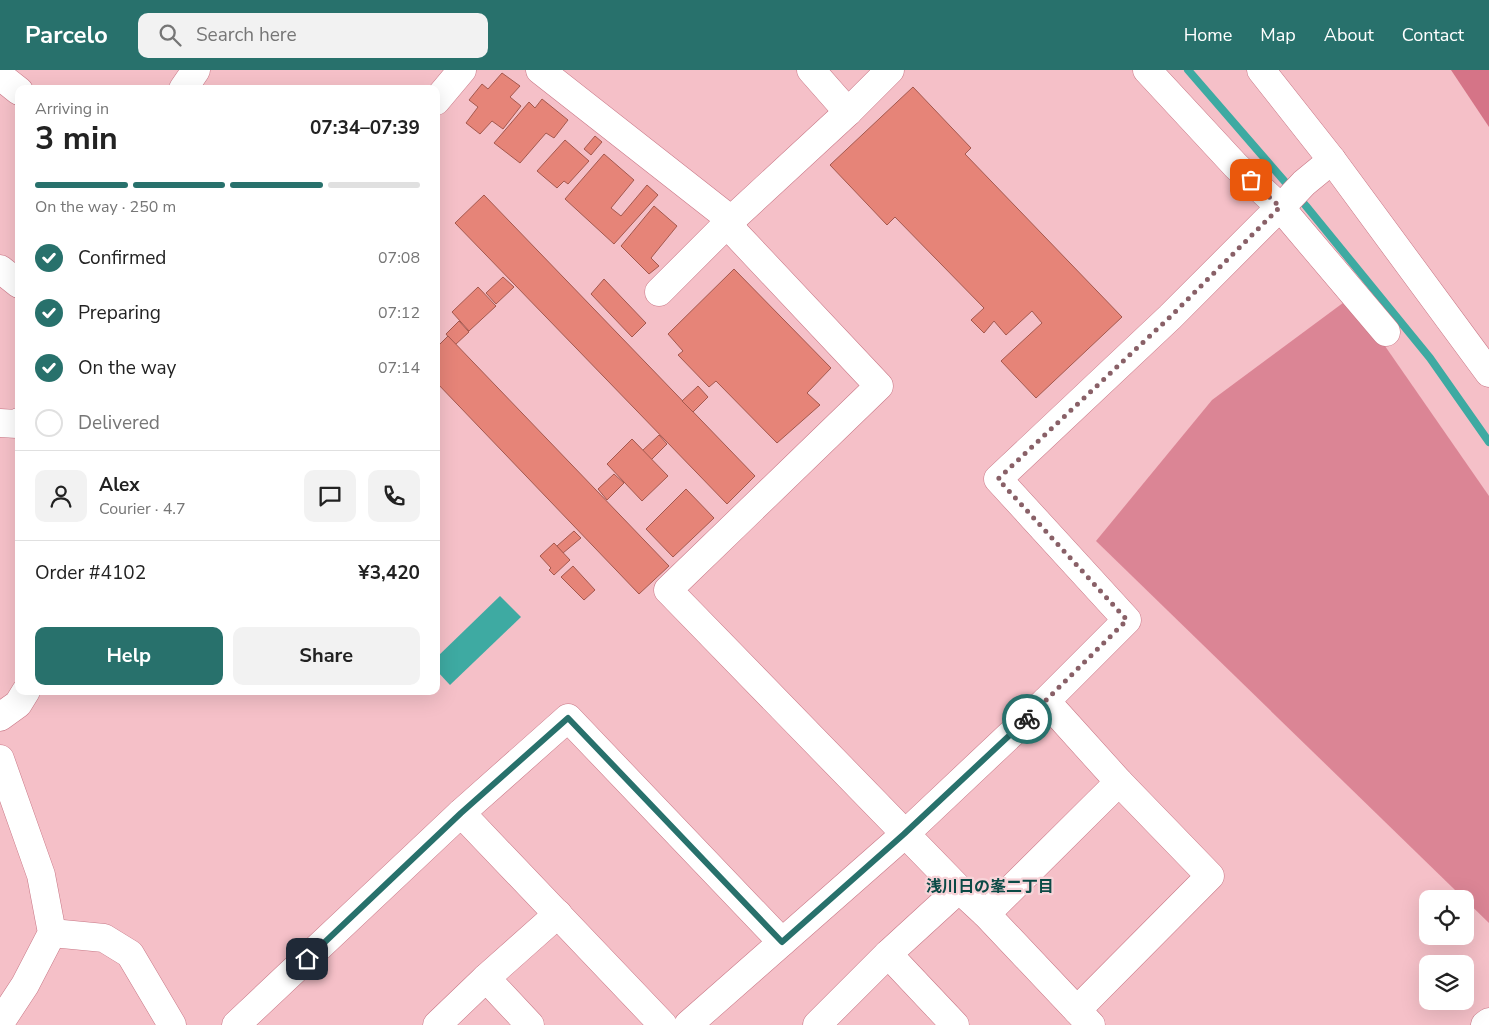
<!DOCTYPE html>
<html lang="en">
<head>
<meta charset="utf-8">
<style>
  :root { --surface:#fff; --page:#f2f2f2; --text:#222; --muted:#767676; --line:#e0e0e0; --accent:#28716c }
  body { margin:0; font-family:"Nunito Sans","Noto Sans JP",sans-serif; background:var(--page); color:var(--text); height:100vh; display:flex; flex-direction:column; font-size:19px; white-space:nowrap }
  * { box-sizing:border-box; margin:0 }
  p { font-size:16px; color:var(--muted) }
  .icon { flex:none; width:28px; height:28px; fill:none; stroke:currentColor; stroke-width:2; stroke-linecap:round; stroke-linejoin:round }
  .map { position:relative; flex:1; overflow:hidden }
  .sheet { position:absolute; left:15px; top:15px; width:425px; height:610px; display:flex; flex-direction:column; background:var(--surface); border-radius:10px; box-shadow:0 5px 20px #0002 }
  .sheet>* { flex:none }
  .tools { position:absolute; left:1419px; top:820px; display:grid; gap:10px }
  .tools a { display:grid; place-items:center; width:55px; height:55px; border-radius:10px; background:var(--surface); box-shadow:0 5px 20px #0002; font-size:25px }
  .pin { position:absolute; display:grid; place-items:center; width:42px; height:42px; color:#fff; margin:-21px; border-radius:10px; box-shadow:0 2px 8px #0006 }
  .courier { position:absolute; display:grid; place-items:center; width:50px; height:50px; margin:-25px; border:4px solid #28716c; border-radius:50%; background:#fff; color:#222; box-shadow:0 1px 6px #0007 }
  .head em { font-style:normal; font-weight:700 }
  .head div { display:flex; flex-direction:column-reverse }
  .head { display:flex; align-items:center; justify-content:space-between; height:85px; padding:0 20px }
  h1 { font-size:32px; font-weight:700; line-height:38px }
  .bar { display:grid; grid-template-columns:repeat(4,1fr); gap:8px 5px; align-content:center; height:60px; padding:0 20px }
  .bar i { height:6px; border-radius:4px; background:var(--line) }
  .bar .current { background:var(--accent) }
  .bar p { grid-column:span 4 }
  .line { display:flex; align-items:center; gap:12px; padding:0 20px; border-top:1px solid var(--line) }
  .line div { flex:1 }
  .round { display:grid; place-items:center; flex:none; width:52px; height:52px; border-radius:10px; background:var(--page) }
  ol { padding:0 20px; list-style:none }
  li { display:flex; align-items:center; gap:15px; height:55px }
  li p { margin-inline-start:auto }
  li .icon { padding:5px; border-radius:50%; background:var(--accent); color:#fff; stroke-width:4 }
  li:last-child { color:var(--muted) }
  li i { width:28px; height:28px; border:2px solid var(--line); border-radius:50% }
  .button { display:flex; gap:10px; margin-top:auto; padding:10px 20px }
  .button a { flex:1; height:58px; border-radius:10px; background:var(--accent); color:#fff; font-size:20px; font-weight:700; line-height:58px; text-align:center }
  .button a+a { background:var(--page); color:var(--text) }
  header { display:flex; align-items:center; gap:30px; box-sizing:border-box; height:70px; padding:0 25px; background:var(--accent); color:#fff }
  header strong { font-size:24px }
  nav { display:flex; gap:28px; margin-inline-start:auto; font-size:18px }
  .search { width:350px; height:45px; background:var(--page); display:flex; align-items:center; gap:12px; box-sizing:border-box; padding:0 18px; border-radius:10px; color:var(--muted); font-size:19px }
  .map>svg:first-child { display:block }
  .green { fill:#db8595 }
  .forest { fill:#d57487 }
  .water { fill:#3eaaa2 }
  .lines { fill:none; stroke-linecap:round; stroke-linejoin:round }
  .stream { stroke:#3eaaa2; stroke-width:8 }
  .building { fill:#e68478; stroke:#a4584e }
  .minor-casing { stroke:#c87786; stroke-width:29 }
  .minor { stroke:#fff; stroke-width:28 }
  .done { stroke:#896067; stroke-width:5; stroke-dasharray:0 9 }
  .route { stroke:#28716c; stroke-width:6 }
  .labels { text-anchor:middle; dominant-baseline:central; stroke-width:4.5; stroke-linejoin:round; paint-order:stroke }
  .neighbourhood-label { font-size:16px; font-weight:bold; fill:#0b4a46; stroke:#f7d3d8 }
</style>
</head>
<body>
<header>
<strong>Parcelo</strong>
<div class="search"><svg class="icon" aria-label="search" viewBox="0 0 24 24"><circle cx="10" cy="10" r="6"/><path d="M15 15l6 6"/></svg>Search here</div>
<nav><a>Home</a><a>Map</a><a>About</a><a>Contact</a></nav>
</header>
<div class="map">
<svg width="1489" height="955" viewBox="0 0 1489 955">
  <rect width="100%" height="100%" fill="#f5c0c8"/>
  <polygon class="green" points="1351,227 1489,426 1489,853 1096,471 1212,330"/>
  <polygon class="forest" points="1451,0 1489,0 1489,57"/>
  <polygon class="water" points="500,526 521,547 450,615 436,600 436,588"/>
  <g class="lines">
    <polyline class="stream" points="1188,0 1306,136 1430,288 1489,372"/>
  </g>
  <g class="building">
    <polygon points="502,3 520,16 510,27 521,36 503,59 492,51 480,64 466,53 478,37 469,30 482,14 488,19"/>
    <polygon points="913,17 971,78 965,84 1122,247 1036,328 1001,291 1042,253 1032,241 1006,265 994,251 984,263 971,250 984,238 895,147 887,155 830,95"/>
    <polygon points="542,29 568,50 554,68 546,63 520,93 494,73 529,32 535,38"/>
    <polygon points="595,66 602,72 591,85 584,79"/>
    <polygon points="565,70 589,91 568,114 564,111 557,118 537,101"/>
    <polygon points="604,84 634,110 611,138 621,146 647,115 658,125 614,174 565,129"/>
    <polygon points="484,125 755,406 727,434 455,153"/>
    <polygon points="654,136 677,156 651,188 659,196 649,204 621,176"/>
    <polygon points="734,199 831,298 807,323 820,335 777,373 716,311 709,317 678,285 683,281 668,264"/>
    <polygon points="503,207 514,217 496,234 486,223"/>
    <polygon points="604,209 646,253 632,267 591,224"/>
    <polygon points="478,217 496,236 469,261 452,242"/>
    <polygon points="459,251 469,262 455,275 446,264"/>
    <polygon points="448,266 669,496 639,524 436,312 436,278"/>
    <polygon points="698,316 708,327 693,342 682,331"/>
    <polygon points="659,365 667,374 651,390 642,381"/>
    <polygon points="632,369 668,406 642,431 607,394"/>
    <polygon points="614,404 624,413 607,430 598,419"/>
    <polygon points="686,419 714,448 673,487 646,459"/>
    <polygon points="574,461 581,468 563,483 557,476"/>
    <polygon points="554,473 570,490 554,505 549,500 551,498 540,486"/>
    <polygon points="573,496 595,520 584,530 561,507"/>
  </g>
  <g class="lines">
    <defs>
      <g id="minor">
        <polyline points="540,0 721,142 729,152 736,164 879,316 668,520 959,819 986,844 1091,955"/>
        <polyline points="811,0 848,42"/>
        <polyline points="1147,0 1236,96 1280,137 1386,262"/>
        <polyline points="1261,0 1332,90 1489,303"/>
        <polyline points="0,6 19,21"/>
        <polyline points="183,19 196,0"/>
        <polyline points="436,31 462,0"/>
        <polyline points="0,199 19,214"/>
        <polyline points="659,222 729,152 848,42 890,0"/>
        <polyline points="0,353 17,354 19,352"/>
        <polyline points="1046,631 1127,550 998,409 1170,247 1280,137 1287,131 1304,113 1332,90"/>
        <polyline points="0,647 18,634 26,621"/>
        <polyline points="0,689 41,805 52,863 25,915 0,953"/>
        <polyline points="461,743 568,648 782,872"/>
        <polyline points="986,844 1119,712"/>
        <polyline points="52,863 104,868 130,884 172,955"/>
        <polyline points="888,884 955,955"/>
        <polyline points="486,908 558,844"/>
        <polyline points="236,955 461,743 663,955"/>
        <polyline points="437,955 486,908 530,955"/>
        <polyline points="688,955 905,764 1046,631 1119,712 1210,806 1077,940"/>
        <polyline points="817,955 888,884 959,819"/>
        <polyline points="1485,955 1489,952"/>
      </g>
    </defs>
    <use href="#minor" class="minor-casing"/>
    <use href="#minor" class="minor"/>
  </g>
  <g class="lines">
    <polyline class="done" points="1027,649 1127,550 998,409 1170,247 1280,137 1251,110"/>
    <polyline class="route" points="307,889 461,743 568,648 782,872 904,764 1027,649"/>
  </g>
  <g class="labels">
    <g class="neighbourhood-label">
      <text x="990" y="817">浅川日の峯二丁目</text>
    </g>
  </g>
</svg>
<div class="tools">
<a><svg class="icon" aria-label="locate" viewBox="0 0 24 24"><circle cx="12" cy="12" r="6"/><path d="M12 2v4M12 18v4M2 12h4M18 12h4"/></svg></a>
<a><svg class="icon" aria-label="layers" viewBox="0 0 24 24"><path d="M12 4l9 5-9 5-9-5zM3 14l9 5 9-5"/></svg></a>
</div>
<div class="pin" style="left:1251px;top:110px;background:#ea580c"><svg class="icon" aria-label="bag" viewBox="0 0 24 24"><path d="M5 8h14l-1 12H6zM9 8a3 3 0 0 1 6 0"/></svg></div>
<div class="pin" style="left:307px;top:889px;background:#1f2937"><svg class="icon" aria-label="home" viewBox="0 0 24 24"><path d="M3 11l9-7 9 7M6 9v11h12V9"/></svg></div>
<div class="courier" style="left:1027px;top:649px"><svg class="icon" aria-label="bike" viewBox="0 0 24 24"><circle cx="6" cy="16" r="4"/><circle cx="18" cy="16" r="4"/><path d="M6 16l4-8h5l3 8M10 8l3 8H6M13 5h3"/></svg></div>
<section class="sheet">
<div class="head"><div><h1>3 min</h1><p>Arriving in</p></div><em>07:34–07:39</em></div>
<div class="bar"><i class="current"></i><i class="current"></i><i class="current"></i><i></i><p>On the way · 250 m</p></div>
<ol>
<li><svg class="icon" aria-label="check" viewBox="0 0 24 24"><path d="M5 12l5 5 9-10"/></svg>Confirmed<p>07:08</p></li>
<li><svg class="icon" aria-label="check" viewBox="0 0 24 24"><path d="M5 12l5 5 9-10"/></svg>Preparing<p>07:12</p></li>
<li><svg class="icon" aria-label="check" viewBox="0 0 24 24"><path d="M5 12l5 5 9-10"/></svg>On the way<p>07:14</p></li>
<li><i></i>Delivered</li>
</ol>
<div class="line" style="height:90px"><a class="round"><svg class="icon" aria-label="person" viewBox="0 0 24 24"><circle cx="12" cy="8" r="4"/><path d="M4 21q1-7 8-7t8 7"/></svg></a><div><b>Alex</b><p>Courier · 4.7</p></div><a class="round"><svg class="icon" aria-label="chat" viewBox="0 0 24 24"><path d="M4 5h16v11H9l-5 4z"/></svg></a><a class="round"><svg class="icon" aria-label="phone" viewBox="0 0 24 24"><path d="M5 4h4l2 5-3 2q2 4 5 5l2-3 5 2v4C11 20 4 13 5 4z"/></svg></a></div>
<div class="line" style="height:65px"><div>Order #4102</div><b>¥3,420</b></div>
<div class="button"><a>Help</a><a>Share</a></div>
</section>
</div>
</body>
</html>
